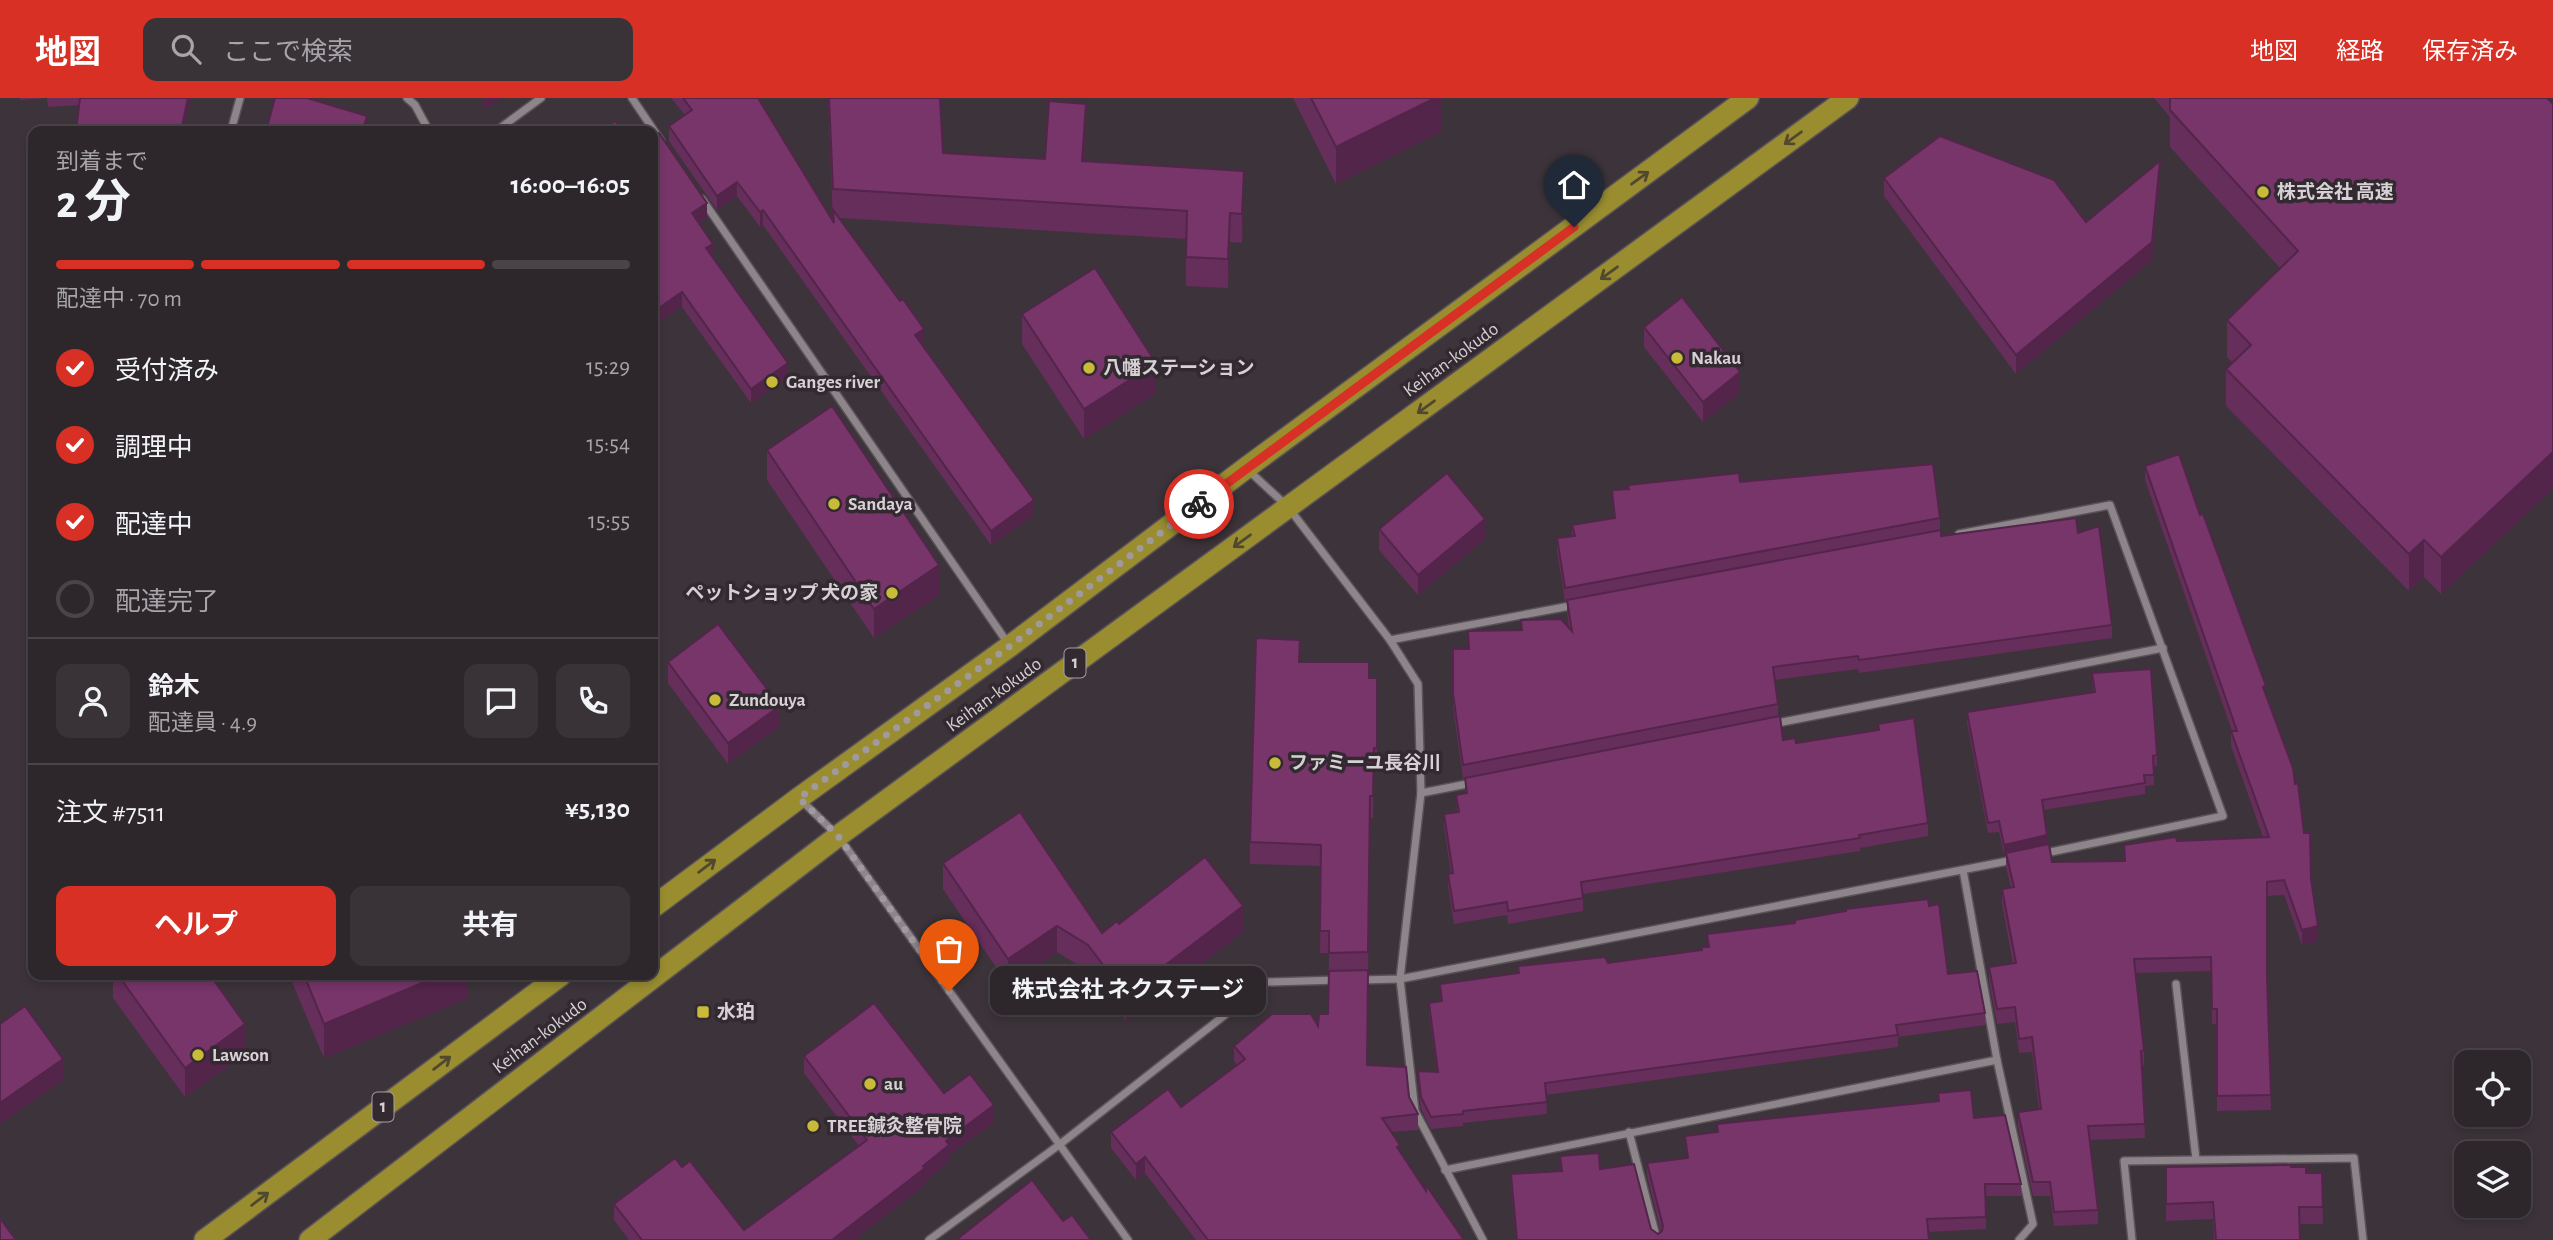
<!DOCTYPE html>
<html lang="ja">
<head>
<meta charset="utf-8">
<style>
  :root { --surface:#2d272c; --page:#393338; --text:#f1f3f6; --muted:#a7a5a9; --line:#484448; --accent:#d93025 }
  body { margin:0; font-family:"Alegreya Sans","Noto Sans JP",sans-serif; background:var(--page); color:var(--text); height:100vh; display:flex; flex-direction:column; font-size:26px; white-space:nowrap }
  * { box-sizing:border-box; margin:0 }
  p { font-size:23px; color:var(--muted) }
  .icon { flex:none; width:38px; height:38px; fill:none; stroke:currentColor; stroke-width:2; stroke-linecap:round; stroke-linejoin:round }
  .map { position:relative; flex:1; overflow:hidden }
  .panel { position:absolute; left:28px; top:28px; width:630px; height:854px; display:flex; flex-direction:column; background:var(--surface); border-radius:14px; box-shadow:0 4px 10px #0003,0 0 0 2px var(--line) }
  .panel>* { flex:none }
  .buttons { position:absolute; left:2454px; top:952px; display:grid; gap:14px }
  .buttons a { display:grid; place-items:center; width:77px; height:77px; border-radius:14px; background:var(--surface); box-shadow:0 4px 10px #0003,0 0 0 2px var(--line); font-size:35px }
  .pin { position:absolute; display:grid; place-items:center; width:60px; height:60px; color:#fff; margin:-72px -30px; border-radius:50% 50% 50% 0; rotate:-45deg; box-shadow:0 0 7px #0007 }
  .pin .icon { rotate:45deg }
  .courier { position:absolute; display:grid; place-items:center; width:70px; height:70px; margin:-35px; border:5px solid #d93025; border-radius:50%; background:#fff; color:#222; box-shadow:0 2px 9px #0007 }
  .bubble { position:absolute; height:49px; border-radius:14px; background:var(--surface); box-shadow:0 4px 10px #0003,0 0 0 2px var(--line); font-size:23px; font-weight:700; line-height:49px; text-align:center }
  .head em { font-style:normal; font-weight:700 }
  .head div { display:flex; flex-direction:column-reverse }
  .head { display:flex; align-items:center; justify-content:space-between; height:119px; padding:0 28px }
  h1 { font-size:46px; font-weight:700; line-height:52px }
  .bar { display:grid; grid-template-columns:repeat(4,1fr); gap:10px 7px; align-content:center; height:84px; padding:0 28px }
  .bar i { height:9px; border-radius:5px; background:var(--line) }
  .bar .selected { background:var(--accent) }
  .bar p { grid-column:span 4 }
  .line { display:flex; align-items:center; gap:18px; padding:0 28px; border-top:2px solid var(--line) }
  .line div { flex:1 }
  .round { display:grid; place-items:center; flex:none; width:74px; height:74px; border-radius:14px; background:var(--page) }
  ol { padding:0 28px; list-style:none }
  li { display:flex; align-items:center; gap:21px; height:77px }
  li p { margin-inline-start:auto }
  li .icon { padding:7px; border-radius:50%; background:var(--accent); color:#fff; stroke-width:4 }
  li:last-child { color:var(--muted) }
  li i { width:38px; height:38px; border:4px solid var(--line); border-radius:50% }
  .button { display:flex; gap:14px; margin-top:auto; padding:14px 28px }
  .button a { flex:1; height:80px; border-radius:14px; background:var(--accent); color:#fff; font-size:28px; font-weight:700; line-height:80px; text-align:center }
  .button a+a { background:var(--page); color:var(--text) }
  header { display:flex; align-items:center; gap:42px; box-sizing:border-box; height:98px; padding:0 35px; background:var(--accent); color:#fff }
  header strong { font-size:33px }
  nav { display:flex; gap:38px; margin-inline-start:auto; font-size:24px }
  .search { width:490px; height:63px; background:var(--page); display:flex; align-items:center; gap:18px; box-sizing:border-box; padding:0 24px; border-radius:14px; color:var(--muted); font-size:26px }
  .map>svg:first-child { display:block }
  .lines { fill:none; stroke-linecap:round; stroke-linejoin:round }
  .street-casing { stroke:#595257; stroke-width:10 }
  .highway-casing { stroke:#595257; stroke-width:24 }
  .street { stroke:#8e858b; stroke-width:7 }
  .highway { stroke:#998d30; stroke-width:21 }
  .wall { fill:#662e5b }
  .shaded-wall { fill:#53254a }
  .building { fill:#77356a; stroke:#53254a; stroke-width:2 }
  .oneway { stroke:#514830 }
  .done { stroke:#a09a9e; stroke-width:7; stroke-dasharray:0 12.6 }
  .route { stroke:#d93025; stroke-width:9 }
  .poi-dot { fill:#caba3a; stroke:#322a30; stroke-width:2.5 }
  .labels { text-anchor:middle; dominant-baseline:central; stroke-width:7; stroke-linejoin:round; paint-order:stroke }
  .shield { fill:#322a30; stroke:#a59fa3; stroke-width:2 }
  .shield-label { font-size:18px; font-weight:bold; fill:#d6d1d4 }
  .poi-label { font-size:19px; font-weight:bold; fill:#d6d1d4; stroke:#322a30; text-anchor:start }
  .street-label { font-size:19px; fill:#d6d1d4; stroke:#322a30 }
</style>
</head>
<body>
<header>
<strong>地図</strong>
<div class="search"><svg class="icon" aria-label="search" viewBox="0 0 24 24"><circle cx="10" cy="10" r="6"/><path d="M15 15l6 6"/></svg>ここで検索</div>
<nav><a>地図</a><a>経路</a><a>保存済み</a></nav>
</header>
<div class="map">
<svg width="2553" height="1142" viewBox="0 0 2553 1142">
  <rect width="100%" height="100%" fill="#3c343a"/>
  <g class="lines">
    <defs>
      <g id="street">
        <polyline points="407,0 415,7 429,33"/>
        <polyline points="632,0 661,43"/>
        <polyline points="231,33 240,0"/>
        <polyline points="496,33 541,0"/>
        <polyline points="702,101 1009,547"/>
        <polyline points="1247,371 1288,409 1390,542 1418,586 1421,695 1400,881 1415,1013 1483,1142"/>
        <polyline points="1959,436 2110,407 2223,718 2041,756"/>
        <polyline points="1390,542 1575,507"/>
        <polyline points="1772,626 2163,550"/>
        <polyline points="1421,695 1472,685"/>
        <polyline points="802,703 838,738 1128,1142"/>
        <polyline points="1963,772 1997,962 2033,1126 2019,1142"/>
        <polyline points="1361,882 1400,881 2013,762"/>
        <polyline points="2176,886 2196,1061"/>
        <polyline points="1629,1034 1657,1142"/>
        <polyline points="1445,1072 1997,962"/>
        <polyline points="929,1142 1059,1047 1267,884 1338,882"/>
        <polyline points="2132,1142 2124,1063 2354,1060 2363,1142"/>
      </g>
      <g id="highway">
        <polyline points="653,809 799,700 1010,548 1246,370 1748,0"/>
        <polyline points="205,1142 561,877"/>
        <polyline points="310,1142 838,738 1848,0"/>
      </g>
    </defs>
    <use href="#street" class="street-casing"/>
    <use href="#highway" class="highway-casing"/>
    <use href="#street" class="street"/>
    <use href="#highway" class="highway"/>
  </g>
  <g class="wall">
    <polygon points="20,0 45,0 20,2"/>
    <polygon points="47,0 191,0 48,9"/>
    <polygon points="671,0 758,0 833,124 828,0 940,0 943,55 1045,61 1086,35 1084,63 1244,102 1242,145 1230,144 1228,190 1186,188 1186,141 839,120 924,245 922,247 1034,417 991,447 763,127 760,129 737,98 717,112 669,43 669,28 685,17"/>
    <polygon points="1293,0 1442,0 1442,33 1336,86"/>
    <polygon points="2154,0 2547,0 2441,496 2424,479 2409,493 2226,308 2226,271 2233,265 2227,259 2227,222 2280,170 2170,49 2170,19"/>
    <polygon points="653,40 707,120 699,125 713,159 788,279 751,305 682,209"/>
    <polygon points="1884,80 2086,124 2160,81 2152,162 2016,276 1884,98"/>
    <polygon points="1022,216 1156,295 1084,341 1022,246"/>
    <polygon points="1644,229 1740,295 1703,324 1644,249"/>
    <polygon points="767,352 939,497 874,540 767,382"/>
    <polygon points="2145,368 2266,597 2311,781 2318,843 2302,847 2284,797 2267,798 2267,879 2271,1012 2217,1013 2217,926 2212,926 2211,873 2136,875 2144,952 2144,967 2142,967 2145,1040 2090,1042 2098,1112 2098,1126 2054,1128 2050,1098 2033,1098 2018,1028 2018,1014 2039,1012 2032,954 2019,955 2015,924 1997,926 1989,883 1989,869 2013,866 2002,806 2002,791 2011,790 2006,769 2006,757 2004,757 1999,734 1988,735 1967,625 1967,614 2093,595 2092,575 2157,657 2157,668 2154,668 2154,687 2145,688 2145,696 2043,712 2047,746 2052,764 2124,763 2124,747 2177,743 2263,739 2231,648 2231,633 2232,633 2145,382"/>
    <polygon points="1740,384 1940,420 1940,432 1941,438 2078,435 2112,527 2112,540 1859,575 1858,571 1775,582 1778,606 1778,618 1783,642 1796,645 1878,632 1878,626 1928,725 1928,738 1860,750 1860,753 1583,796 1583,813 1508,826 1507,817 1454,826 1448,789 1448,776 1451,776 1444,729 1444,716 1457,714 1456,697 1465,695 1465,680 1463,681 1453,609 1453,551 1468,551 1569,530 1567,515 1567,503 1565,503 1557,453 1557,440 1572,438 1572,427 1614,420 1612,392"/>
    <polygon points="1379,431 1485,441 1418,497 1379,452"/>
    <polygon points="668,564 780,628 728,666 668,585"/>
    <polygon points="1300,564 1369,580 1377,580 1377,672 1374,672 1373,720 1370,720 1367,967 1409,999 1418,1016 1418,1032 1391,1034 1400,1053 1426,1093 1464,1142 1196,1142 1145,1075 1136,1082 1111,1050 1111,1034 1181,1009 1237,967 1234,963 1234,948 1318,928 1328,916 1329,855 1320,855 1321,768 1250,766 1250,744"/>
    <polygon points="943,765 1102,835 1119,826 1243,834 1126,923 1088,873 1057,854 1008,887 943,791"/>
    <polygon points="1929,808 1948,876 1985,915 1985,927 1898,939 1898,949 1546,997 1547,1016 1463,1025 1463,1028 1431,1031 1421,1011 1418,985 1418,973 1437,973 1429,917 1429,905 1441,903 1440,886 1518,875 1518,868 1608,865 1702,852 1708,849 1707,836"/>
    <polygon points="113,877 210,877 245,956 185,999 113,900"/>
    <polygon points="289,877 468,877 468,900 324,960"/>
    <polygon points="804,958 944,995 994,1024 949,1057 949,1064 925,1083 925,1087 854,1142 629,1142 614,1122 614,1106 682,1069 744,1132 859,1048 804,975"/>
    <polygon points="1938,995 1974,1020 2021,1086 2021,1098 1986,1098 1986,1131 1928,1134 1929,1142 1516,1142 1511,1089 1511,1076 1561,1073 1560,1058 1600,1071 1651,1131 1658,1136 1661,1134 1647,1077 1647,1065 1687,1060 1685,1038 1717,1034 1717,1026 1938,1003"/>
    <polygon points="2166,1069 2291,1069 2306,1075 2322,1075 2323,1126 2299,1126 2300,1142 2214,1142 2213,1121 2166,1123"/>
  </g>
  <g class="shaded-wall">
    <polygon points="188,0 191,0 184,33 181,33"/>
    <polygon points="484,0 501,0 484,11"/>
    <polygon points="1435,0 1442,0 1442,33 1336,86 1336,49"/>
    <polygon points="1086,6 1086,35 1082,92 1082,63"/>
    <polygon points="2160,63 2160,81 2152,162 2016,276 2016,257"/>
    <polygon points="1244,73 1244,102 1242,145 1242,116"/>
    <polygon points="737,84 737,98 717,112 717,98"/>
    <polygon points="707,105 707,120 692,130 692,115"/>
    <polygon points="763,112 763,127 760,129 760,114"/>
    <polygon points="1230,115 1230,144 1228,190 1228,161"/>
    <polygon points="713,146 713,160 706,150"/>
    <polygon points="682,194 682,209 653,228 653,214"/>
    <polygon points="924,231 924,245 915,252 915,237"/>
    <polygon points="788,265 788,279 751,305 751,291"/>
    <polygon points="1156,265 1156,295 1084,341 1084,311"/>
    <polygon points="1740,274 1740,295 1703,324 1703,304"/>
    <polygon points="2553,354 2553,391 2441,496 2441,459"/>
    <polygon points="1034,402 1034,417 991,447 991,433"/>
    <polygon points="1485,421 1485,441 1418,497 1418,477"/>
    <polygon points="2424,442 2424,479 2409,493 2409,456"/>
    <polygon points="939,467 939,497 874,540 874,511"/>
    <polygon points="780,608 780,628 728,666 728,645"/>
    <polygon points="2047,737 2047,748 2004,757 2004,747"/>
    <polygon points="1243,808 1243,834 1126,923 1126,897"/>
    <polygon points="1057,828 1057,854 1008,887 1008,861"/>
    <polygon points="2318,828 2318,843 2302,847 2302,832"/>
    <polygon points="441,877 468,877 468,900 324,960 324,926"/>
    <polygon points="245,926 245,956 185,999 185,970"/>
    <polygon points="63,961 63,982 0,1026 0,1005"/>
    <polygon points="994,1007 994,1024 949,1057 949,1064 925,1083 925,1087 854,1142 832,1142 923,1068 946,1043"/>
    <polygon points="1145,1059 1145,1075 1136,1082 1136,1066"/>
  </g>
  <g class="building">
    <polygon points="80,0 188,0 181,33 76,33"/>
    <polygon points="275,0 307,0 367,18 364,28 387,33 266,33"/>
    <polygon points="683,0 758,0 834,125 833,112 900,203 903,201 924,231 915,237 1034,402 991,433 763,112 760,114 737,84 717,98 669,28 692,12"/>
    <polygon points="829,0 940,0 943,55 1045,61 1049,3 1086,6 1082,63 1244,73 1242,116 1230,115 1228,161 1186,159 1187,113 833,91"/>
    <polygon points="1311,0 1435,0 1336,49"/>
    <polygon points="2170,0 2547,0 2553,6 2553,354 2441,459 2424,442 2409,456 2226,271 2251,247 2227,222 2298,153 2170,12"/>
    <polygon points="615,23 623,33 601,33"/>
    <polygon points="659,35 707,105 692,115 713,146 706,150 788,265 751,291 682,194 653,214 653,40"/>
    <polygon points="1940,38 2054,82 2086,124 2160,63 2152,144 2016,257 1884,80"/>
    <polygon points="1095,170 1156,265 1084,311 1022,216"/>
    <polygon points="1682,199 1740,274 1703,304 1644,229"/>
    <polygon points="832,308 939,467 874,511 767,352"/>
    <polygon points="2179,356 2200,417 2203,416 2266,588 2263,589 2293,670 2295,686 2298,685 2304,735 2310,735 2311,781 2318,828 2302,832 2284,782 2267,784 2267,879 2271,997 2217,998 2217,911 2212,911 2211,859 2134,861 2144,952 2141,953 2145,1026 2088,1028 2098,1112 2054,1114 2050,1084 2033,1084 2018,1014 2041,1011 2032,939 2019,941 2015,909 1997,911 1989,869 2016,865 2002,791 2014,789 2006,755 2049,746 2052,764 2125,763 2124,747 2176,739 2177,743 2269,739 2231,633 2237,633 2145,368"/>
    <polygon points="1933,366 1940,420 1565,490 1557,440 1575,438 1572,427 1615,420 1612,392 1629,391 1628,387 1739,375 1740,384"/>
    <polygon points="1447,375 1485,421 1418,477 1379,431"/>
    <polygon points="2076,420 2078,435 2099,428 2112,527 1859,562 1858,558 1773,569 1778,606 1463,667 1453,596 1453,551 1469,551 1468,533 1522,532 1521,522 1561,521 1572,533 1567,502 1941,432 1941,438"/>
    <polygon points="718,526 780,608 728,645 668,564"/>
    <polygon points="1256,540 1300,542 1299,564 1369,564 1369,580 1377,580 1377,650 1374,650 1373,698 1370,698 1368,854 1329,855 1329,833 1320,833 1321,747 1250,744"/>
    <polygon points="2151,571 2157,657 2153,658 2154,677 2144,677 2145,685 2042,702 2047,737 2004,747 1999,723 1988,725 1967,614 2095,594 2092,575"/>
    <polygon points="1780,618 1783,642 1795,640 1796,645 1879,632 1878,626 1914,620 1928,725 1859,737 1860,740 1581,784 1583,800 1508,813 1507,804 1454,813 1448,776 1453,775 1444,716 1459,714 1456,697 1467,695 1465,680"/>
    <polygon points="1020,714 1102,835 1117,823 1119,826 1205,759 1243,808 1126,897 1088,847 1057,828 1008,861 943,765"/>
    <polygon points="1928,801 1929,808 1939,806 1948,876 1977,873 1985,915 1896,927 1898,937 1545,985 1547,1004 1463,1013 1463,1016 1431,1019 1421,999 1418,973 1438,974 1429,905 1442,903 1440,886 1519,875 1518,868 1605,859 1608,865 1702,852 1702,849 1709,849 1707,836 1795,825 1795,822 1846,813 1846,811"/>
    <polygon points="1368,872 1367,967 1406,969 1409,999 1418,1016 1382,1020 1400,1047 1397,1049 1426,1093 1426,1087 1464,1142 1208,1142 1145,1059 1136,1066 1111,1034 1168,991 1181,1009 1245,961 1234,948 1272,916 1311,916 1318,928 1319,916 1328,916 1329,873"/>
    <polygon points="118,877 210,877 245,926 185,970"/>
    <polygon points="304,877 441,877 324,926"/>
    <polygon points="874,905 944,995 970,976 994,1007 946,1043 949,1047 923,1068 925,1070 832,1142 642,1142 614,1106 675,1060 682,1069 690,1063 744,1132 867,1042 804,958"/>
    <polygon points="25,908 63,961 0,1005 0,926"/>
    <polygon points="1971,992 1974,1020 2005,1017 2021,1086 1985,1086 1986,1119 1927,1121 1929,1142 1517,1142 1511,1076 1562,1073 1560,1058 1599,1055 1600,1071 1634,1066 1651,1131 1658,1136 1662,1133 1663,1128 1647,1065 1688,1060 1685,1038 1718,1034 1717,1026 1939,1003 1938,995"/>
    <polygon points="2291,1067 2291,1069 2306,1069 2306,1075 2322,1075 2323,1109 2299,1109 2300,1142 2216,1142 2213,1104 2166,1106 2166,1069"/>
    <polygon points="1032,1082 1063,1123 1072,1117 1091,1142 956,1142"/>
    <polygon points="0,1120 16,1142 0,1142"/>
  </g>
  <defs><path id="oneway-shaft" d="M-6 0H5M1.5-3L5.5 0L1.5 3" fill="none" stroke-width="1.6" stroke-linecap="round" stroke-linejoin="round" transform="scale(1.75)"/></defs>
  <g class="oneway">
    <use href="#oneway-shaft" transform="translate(1793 40) rotate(144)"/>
    <use href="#oneway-shaft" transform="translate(1640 80) rotate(-36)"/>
    <use href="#oneway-shaft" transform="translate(1609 175) rotate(144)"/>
    <use href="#oneway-shaft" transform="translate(1426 309) rotate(144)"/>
    <use href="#oneway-shaft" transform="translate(1242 443) rotate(144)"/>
    <use href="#oneway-shaft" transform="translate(707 768) rotate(-37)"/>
    <use href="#oneway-shaft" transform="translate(442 965) rotate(-37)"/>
    <use href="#oneway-shaft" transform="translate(260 1101) rotate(-37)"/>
  </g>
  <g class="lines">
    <polyline class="done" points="949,893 838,738 799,700 1010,548 1199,406"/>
    <polyline class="route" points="1199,406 1574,129"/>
  </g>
  <g class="poi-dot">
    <circle cx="2263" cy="94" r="7"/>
    <circle cx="1677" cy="260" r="7"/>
    <circle cx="1089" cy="270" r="7"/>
    <circle cx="772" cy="284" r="7"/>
    <circle cx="834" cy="406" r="7"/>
    <circle cx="892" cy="495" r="7"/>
    <circle cx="715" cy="602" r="7"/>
    <circle cx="1275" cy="665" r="7"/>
    <rect x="696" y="907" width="14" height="14" rx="3.5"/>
    <circle cx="198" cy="957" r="7"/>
    <circle cx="870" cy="986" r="7"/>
    <circle cx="813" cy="1028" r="7"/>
  </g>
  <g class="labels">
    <g class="shield">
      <rect x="1064.5" y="550.5" width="21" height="29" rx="5"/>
      <rect x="372.5" y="994.5" width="21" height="29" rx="5"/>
    </g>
    <g class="shield-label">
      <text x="1075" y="565">1</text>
      <text x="383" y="1009">1</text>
    </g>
    <g class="poi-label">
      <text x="2277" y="94">株式会社 高速</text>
      <text x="1691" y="260">Nakau</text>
      <text x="1103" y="270">八幡ステーション</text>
      <text x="786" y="284">Ganges river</text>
      <text x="848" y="406">Sandaya</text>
      <text x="878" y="495" text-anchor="end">ペットショップ 犬の家</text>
      <text x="729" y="602">Zundouya</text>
      <text x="1289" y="665">ファミーユ長谷川</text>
      <text x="717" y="914">水珀</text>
      <text x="212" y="957">Lawson</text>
      <text x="884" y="986">au</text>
      <text x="827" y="1028">TREE鍼灸整骨院</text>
    </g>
    <g class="street-label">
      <text transform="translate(1451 262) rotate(-36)">Keihan-kokudo</text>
      <text transform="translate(994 597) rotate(-36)">Keihan-kokudo</text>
      <text transform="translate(540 938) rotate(-37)">Keihan-kokudo</text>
    </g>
  </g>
</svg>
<div class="buttons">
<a><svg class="icon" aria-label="locate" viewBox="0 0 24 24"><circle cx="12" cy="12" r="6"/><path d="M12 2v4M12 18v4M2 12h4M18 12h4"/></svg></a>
<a><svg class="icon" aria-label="layers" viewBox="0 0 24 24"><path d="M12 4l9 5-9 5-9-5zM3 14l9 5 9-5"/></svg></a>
</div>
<div class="pin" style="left:949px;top:893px;background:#ea580c"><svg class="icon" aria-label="bag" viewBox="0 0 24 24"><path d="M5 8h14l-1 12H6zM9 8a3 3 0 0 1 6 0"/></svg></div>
<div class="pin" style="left:1574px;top:129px;background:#1f2937"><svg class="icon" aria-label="home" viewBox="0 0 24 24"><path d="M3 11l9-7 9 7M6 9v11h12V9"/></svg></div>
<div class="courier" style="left:1199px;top:406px"><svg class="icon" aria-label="bike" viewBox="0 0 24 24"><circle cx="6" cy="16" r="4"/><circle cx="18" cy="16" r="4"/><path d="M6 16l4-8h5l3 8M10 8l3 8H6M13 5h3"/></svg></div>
<div class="bubble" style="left:990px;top:868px;width:276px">株式会社 ネクステージ</div>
<section class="panel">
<div class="head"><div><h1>2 分</h1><p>到着まで</p></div><em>16:00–16:05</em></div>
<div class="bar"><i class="selected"></i><i class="selected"></i><i class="selected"></i><i></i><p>配達中 · 70 m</p></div>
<ol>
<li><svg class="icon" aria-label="check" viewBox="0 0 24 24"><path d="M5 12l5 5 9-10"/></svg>受付済み<p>15:29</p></li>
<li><svg class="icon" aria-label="check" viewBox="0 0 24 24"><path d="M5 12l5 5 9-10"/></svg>調理中<p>15:54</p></li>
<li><svg class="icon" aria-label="check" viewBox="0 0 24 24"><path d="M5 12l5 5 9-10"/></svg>配達中<p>15:55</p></li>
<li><i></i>配達完了</li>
</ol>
<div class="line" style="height:126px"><a class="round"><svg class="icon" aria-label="person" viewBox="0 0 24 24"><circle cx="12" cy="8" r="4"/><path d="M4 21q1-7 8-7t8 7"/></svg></a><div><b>鈴木</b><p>配達員 · 4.9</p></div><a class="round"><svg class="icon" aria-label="chat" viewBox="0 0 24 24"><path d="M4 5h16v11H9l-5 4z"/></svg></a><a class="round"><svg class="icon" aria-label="phone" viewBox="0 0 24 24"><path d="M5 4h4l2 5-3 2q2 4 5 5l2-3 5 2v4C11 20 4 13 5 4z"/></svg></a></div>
<div class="line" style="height:91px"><div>注文 #7511</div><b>¥5,130</b></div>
<div class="button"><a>ヘルプ</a><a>共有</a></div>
</section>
</div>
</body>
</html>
